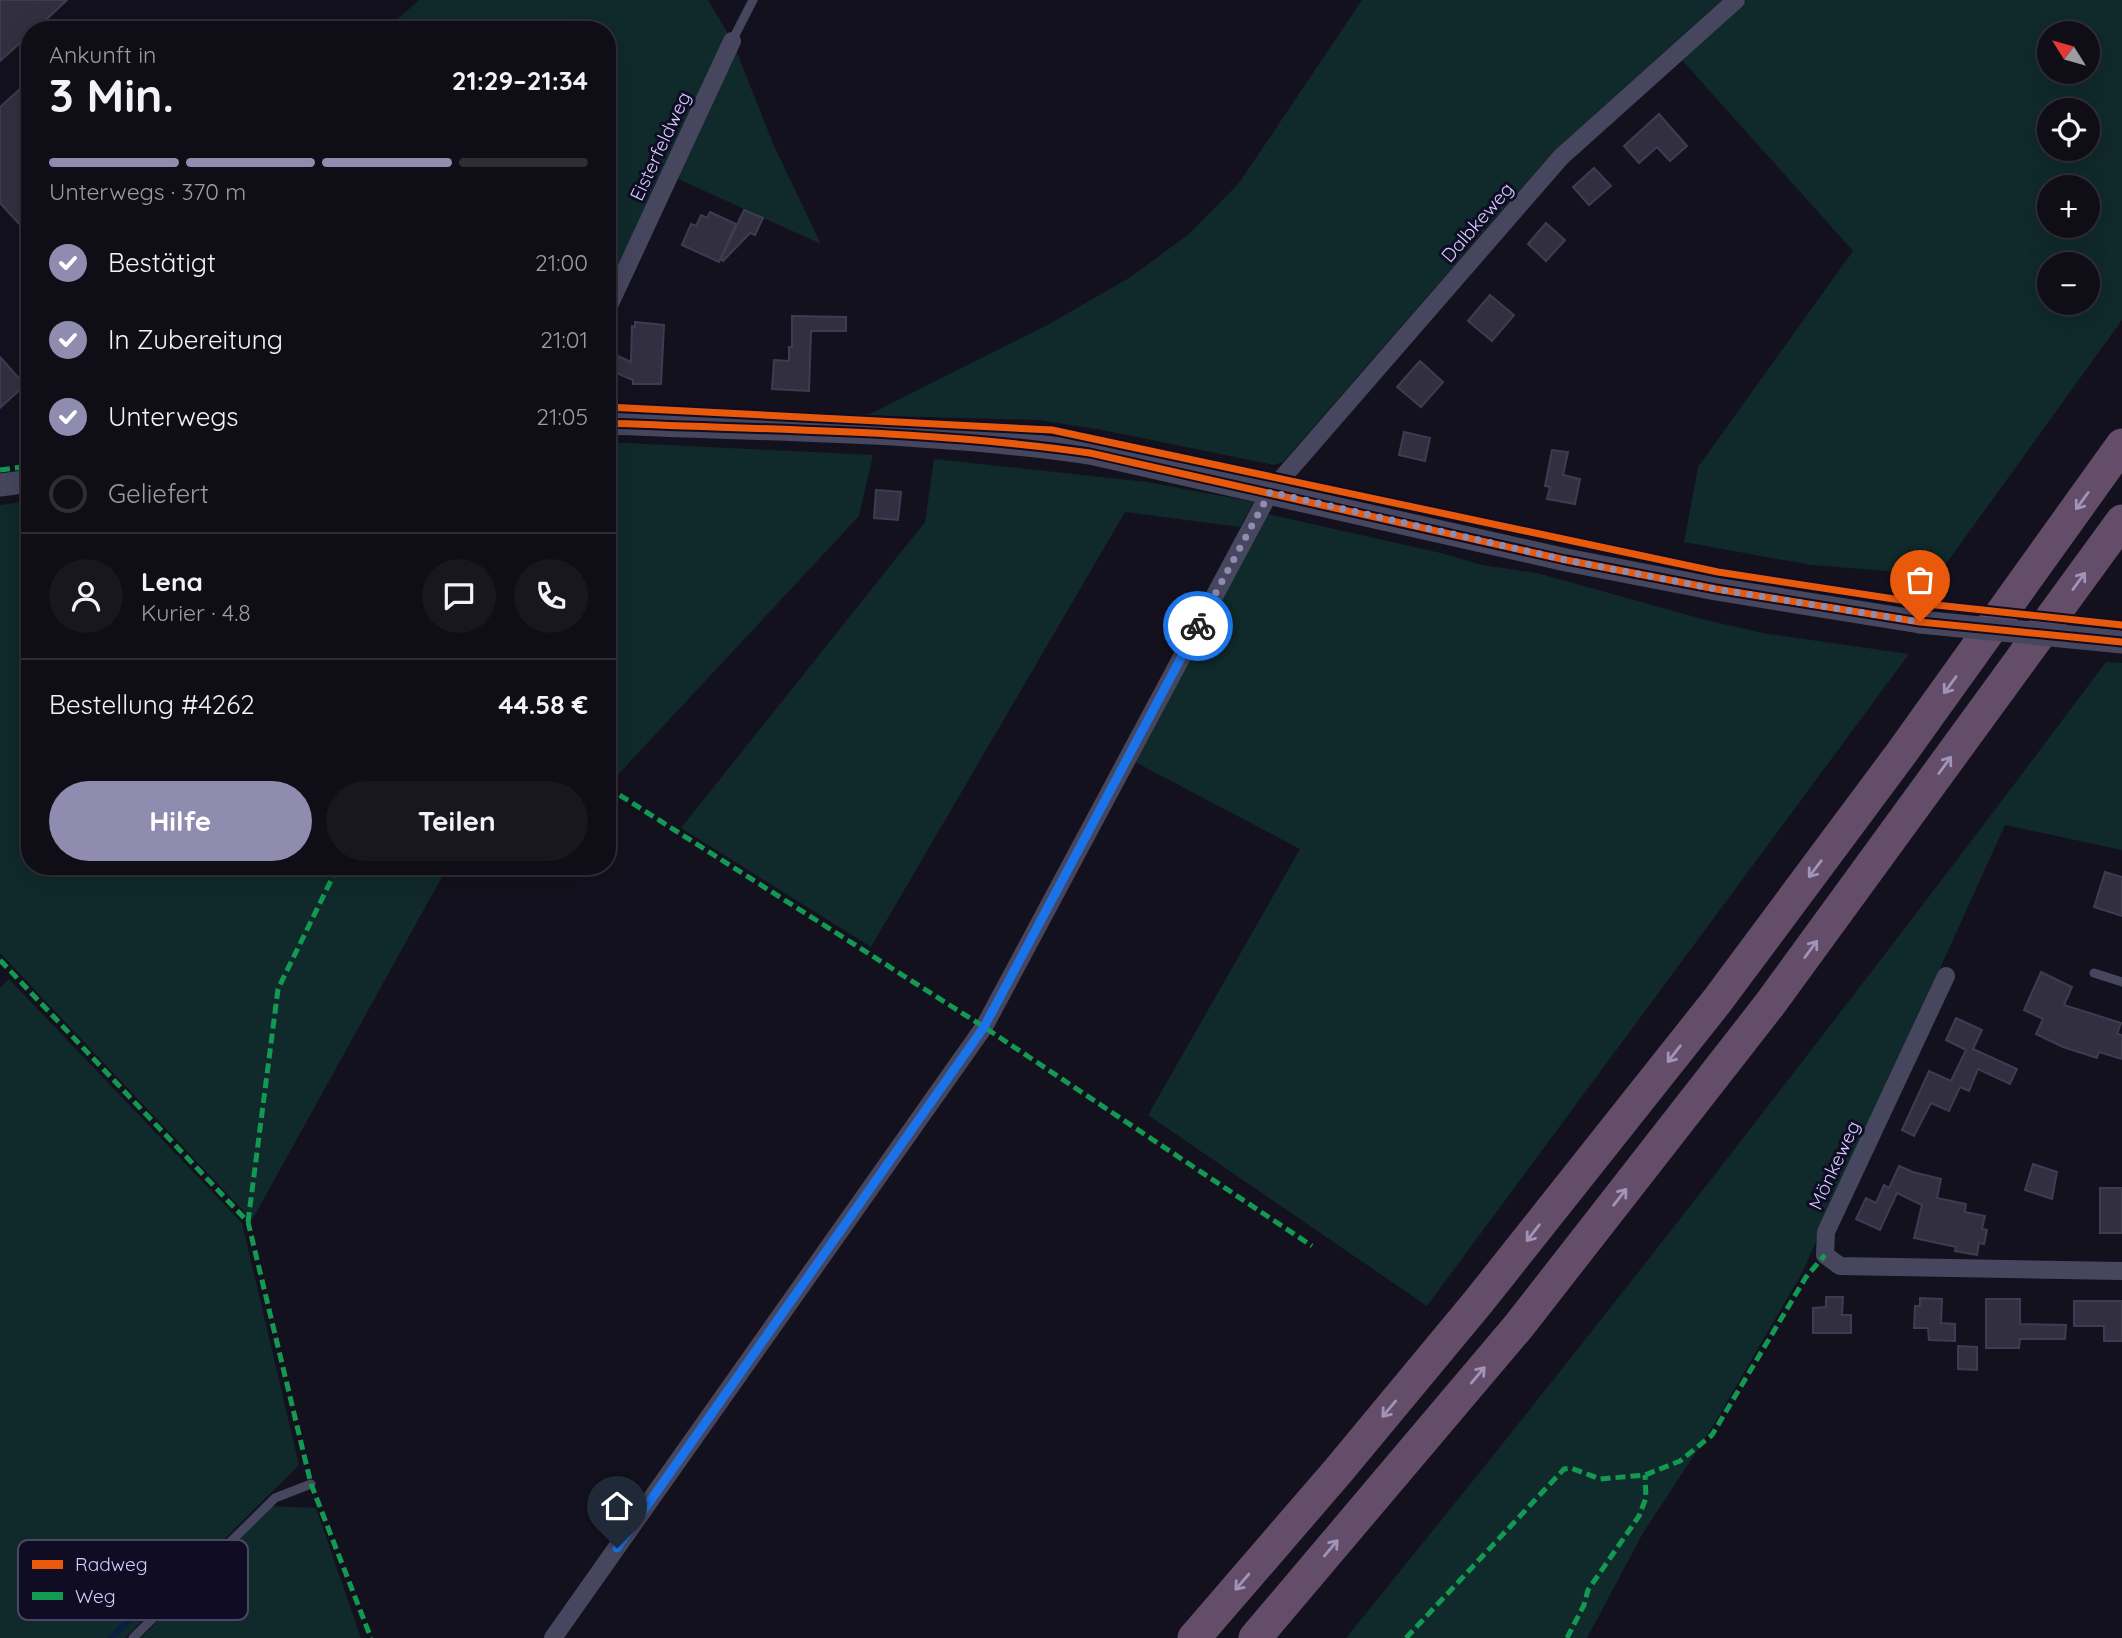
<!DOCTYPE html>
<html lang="de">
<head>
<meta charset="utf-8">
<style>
  :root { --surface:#0f0d16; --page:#18161f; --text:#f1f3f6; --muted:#9b9ca1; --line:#2f2d35; --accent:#908cb0 }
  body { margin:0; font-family:Quicksand,sans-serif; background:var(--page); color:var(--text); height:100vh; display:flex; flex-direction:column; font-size:26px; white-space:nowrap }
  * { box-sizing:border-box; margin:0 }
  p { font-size:23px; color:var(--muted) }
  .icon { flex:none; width:38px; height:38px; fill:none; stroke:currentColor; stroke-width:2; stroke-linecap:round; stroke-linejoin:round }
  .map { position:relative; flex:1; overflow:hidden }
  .panel { position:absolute; left:21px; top:21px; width:595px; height:854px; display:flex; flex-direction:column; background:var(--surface); border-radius:28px; box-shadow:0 7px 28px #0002,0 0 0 2px var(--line) }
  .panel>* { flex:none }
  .needle { width:46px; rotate:307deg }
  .controls { position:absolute; left:2037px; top:21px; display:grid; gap:14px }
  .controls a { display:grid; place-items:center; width:63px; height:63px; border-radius:50%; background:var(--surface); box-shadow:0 7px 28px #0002,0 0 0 2px var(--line); font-size:35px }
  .pin { position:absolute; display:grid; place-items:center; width:60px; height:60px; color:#fff; margin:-72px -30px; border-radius:50% 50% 50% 0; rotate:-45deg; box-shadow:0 0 7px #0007 }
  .pin .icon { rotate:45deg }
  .courier { position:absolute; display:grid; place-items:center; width:70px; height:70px; margin:-35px; border:5px solid #1a73e8; border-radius:50%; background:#fff; color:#222; box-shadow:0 2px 9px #0007 }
  .headline em { font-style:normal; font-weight:700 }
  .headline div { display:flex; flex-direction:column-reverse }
  .headline { display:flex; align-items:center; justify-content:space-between; height:119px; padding:0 28px }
  h1 { font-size:46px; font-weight:700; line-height:52px }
  .bar { display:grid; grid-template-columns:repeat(4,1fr); gap:10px 7px; align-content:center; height:84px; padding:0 28px }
  .bar i { height:9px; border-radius:5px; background:var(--line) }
  .bar .active { background:var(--accent) }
  .bar p { grid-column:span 4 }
  .line { display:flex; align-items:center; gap:18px; padding:0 28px; border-top:2px solid var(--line) }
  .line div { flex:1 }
  .round { display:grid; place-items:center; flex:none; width:74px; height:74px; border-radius:37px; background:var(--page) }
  ol { padding:0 28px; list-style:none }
  li { display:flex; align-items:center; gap:21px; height:77px }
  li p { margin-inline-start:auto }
  li .icon { padding:7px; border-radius:50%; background:var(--accent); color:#fff; stroke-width:4 }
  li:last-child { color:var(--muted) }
  li i { width:38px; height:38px; border:4px solid var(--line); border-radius:50% }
  .button { display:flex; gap:14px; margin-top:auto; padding:14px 28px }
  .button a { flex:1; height:80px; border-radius:42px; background:var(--accent); color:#fff; font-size:28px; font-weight:700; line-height:80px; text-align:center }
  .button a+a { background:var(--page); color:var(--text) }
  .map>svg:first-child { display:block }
  .green { fill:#10292a; fill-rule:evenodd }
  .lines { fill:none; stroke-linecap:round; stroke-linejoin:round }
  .stream { stroke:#0a1e41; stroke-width:6 }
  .building { fill:#322f40; stroke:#3f3b52; stroke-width:2 }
  .service { stroke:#46465f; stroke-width:9 }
  .minor { stroke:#46465f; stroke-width:18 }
  .tertiary { stroke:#46465f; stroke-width:23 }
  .motorway { stroke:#644d68; stroke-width:33 }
  .tertiary-bridge { stroke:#46465f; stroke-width:23 }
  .quiet { stroke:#139951; stroke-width:5; stroke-dasharray:10 5; stroke-linecap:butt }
  .cycleway-casing { stroke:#100c23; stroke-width:11 }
  .cycleway { stroke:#e8590c; stroke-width:7 }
  .oneway { stroke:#a194bb }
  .done { stroke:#908cb0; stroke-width:7; stroke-dasharray:0 12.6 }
  .route { stroke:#1a73e8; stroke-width:9 }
  .labels { text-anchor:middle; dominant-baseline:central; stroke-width:6; stroke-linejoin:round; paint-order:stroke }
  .street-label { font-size:19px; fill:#d3ceff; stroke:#100c23 }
  .key { fill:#100c23; stroke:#4a4665; stroke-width:2 }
  .key-label { font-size:19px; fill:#d3ceff }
</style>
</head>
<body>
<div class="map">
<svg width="2122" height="1638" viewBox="0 0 2122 1638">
  <rect width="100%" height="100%" fill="#14111e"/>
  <g class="green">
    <polygon points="419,0 708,0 729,35 607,298 607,30 385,30"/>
    <polygon points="1362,0 1722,0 1553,152 1283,462 1274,465 1102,430 1040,420 852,415 870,414 1051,323 1129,278 1189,234 1239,183"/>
    <path d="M1747 0H2122V320L1938 575 1811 565 1684 542 1698 467 1853 251 1681 59ZM2049 33H2088V72H2049ZM2049 110H2088V149H2049ZM2049 187H2088V226H2049ZM2049 264H2088V303H2049Z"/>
    <polygon points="736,50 774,146 821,244 676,178"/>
    <polygon points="607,442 873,455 859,516 611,782 607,780"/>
    <polygon points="934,459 1147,482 1254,502 1240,527 1125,512 871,947 681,828 925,522"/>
    <polygon points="30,501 30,866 448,866 252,1220 0,953 0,505"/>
    <polygon points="1268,514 1441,553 1482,565 1537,573 1706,620 1763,633 1909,654 1427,1306 1148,1115 1300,849 1135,762"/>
    <path d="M2106 662 2122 663V850L2005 825 1802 1273 1710 1431 1643 1533 1587 1638H1346C1606 1318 1859 992 2106 662Z"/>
    <polygon points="9,979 242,1223 299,1465 125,1638 0,1638 0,988"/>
    <polygon points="272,1506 316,1508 361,1638 141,1638"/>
  </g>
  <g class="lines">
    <polyline class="stream" points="111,1638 130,1619"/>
  </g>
  <g class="building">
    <polygon points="0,0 67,0 35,30 30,30 30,34 0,61"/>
    <polygon points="30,80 30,236 0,203 0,107"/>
    <polygon points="1659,114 1687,146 1670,161 1657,147 1639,163 1624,146"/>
    <polygon points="1594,168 1611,186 1589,205 1573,187"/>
    <polygon points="744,210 763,218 755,235 750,233 723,261 721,259"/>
    <polygon points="710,212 736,224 719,262 682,245 691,224 696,226 701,215 707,218"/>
    <polygon points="1546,223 1565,240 1546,261 1528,244"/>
    <polygon points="1490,295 1514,315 1492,341 1468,321"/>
    <polygon points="792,316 846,317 846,331 811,331 809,391 772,389 774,360 789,361 789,347 792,347"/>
    <polygon points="635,322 664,325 661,384 633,384 633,380 607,369 607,351 631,362 632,326 635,327"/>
    <polygon points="0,357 25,385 0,408"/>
    <polygon points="1420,361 1443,382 1421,407 1397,387"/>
    <polygon points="1404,432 1430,438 1425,461 1399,455"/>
    <polygon points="1552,450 1568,452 1563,475 1580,479 1575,504 1547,499 1550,487 1545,486"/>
    <polygon points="876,490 901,492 898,520 874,518"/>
    <polygon points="2105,872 2122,877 2122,916 2094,907"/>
    <polygon points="2041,972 2072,987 2064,1005 2121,1023 2117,1034 2122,1035 2122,1059 2099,1052 2097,1058 2063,1047 2036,1034 2043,1019 2024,1010"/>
    <polygon points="1956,1018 1982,1030 1973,1049 2017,1069 2010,1084 1978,1069 1969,1091 1960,1087 1949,1111 1931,1103 1914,1136 1902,1130 1929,1071 1951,1081 1966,1050 1946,1040"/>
    <polygon points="2033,1164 2057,1172 2052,1199 2025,1190"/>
    <polygon points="1899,1166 1913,1172 1941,1179 1937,1198 1966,1204 1965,1212 1985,1216 1982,1229 1987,1230 1984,1244 1979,1243 1977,1255 1955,1251 1956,1247 1914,1238 1922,1205 1897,1193 1880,1230 1856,1219 1866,1198 1876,1203 1884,1185 1889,1188"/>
    <rect x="2100" y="1188" width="22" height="45"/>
    <polygon points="1826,1297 1843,1297 1842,1315 1851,1315 1851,1333 1813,1333 1813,1308 1826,1307"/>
    <polygon points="1920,1298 1942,1299 1941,1323 1955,1324 1955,1341 1929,1340 1928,1328 1914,1328 1915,1306 1920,1306"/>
    <polygon points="1986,1299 2020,1299 2020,1324 2066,1325 2065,1339 2020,1339 2019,1348 1986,1348"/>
    <polygon points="2074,1301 2122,1301 2122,1341 2104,1341 2104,1326 2074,1326"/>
    <polygon points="1958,1346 1977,1347 1977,1370 1958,1369"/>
  </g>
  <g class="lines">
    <g class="service">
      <polyline points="732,41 753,0"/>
      <polyline points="2094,973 2122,982"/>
      <polyline points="133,1638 275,1498 311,1484"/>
    </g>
    <g class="minor">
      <polyline points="607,310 732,41"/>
      <polyline points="1946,976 1826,1232 1825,1255 1840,1266 2122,1271"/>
      <polyline points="553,1638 984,1027 1270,492 1561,157 1736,0"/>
    </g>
    <g class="tertiary">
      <path d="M607 423C768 430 931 430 1090 453L1566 560 1716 589 1920 622"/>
      <polyline points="0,485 30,481"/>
    </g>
    <g class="motorway">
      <polyline points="1194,1638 1338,1471 1479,1301 1717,1001 1900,755 2122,445"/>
      <polyline points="1255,1638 1518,1327 1770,1004 2122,521"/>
    </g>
    <polyline class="tertiary-bridge" points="1920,622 2122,642"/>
    <g class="quiet">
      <polyline points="0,470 30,466"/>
      <polyline points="607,787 984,1027 1312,1246"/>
      <polyline points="0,960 248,1222 311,1484 371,1638"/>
      <polyline points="248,1222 278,989 338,866"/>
      <polyline points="1406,1638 1564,1469 1571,1468 1600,1479 1645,1475 1680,1461 1712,1435 1806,1277 1825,1255"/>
      <polyline points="1567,1638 1584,1605 1588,1590 1639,1516 1646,1498 1645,1475"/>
    </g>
    <defs>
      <g id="cycleway">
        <polyline points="607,407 1052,430 1718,572 1927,604 2122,625"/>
        <path d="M607 423C768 430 931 430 1090 453L1566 560 1716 589 1920 622 2122 642"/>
      </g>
    </defs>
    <use href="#cycleway" class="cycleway-casing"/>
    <use href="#cycleway" class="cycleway"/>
  </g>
  <defs><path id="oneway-shaft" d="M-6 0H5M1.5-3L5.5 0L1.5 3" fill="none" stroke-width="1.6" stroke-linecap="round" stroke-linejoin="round" transform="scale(1.75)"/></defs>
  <g class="oneway">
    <use href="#oneway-shaft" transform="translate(2082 501) rotate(126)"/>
    <use href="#oneway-shaft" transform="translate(2079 581) rotate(-54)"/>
    <use href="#oneway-shaft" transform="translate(1950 685) rotate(126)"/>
    <use href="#oneway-shaft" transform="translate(1945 765) rotate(-54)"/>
    <use href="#oneway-shaft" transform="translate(1815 869) rotate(127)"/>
    <use href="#oneway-shaft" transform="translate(1811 949) rotate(-54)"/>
    <use href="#oneway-shaft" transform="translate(1674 1054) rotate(128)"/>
    <use href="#oneway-shaft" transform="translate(1620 1197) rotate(-52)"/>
    <use href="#oneway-shaft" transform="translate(1533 1233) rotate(128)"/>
    <use href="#oneway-shaft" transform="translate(1478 1375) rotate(-50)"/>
    <use href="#oneway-shaft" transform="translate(1389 1409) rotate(130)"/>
    <use href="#oneway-shaft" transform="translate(1331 1548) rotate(-50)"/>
    <use href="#oneway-shaft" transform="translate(1242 1582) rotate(131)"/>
  </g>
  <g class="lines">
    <polyline class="done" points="1198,626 1270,492 1566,560 1716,589 1920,622"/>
    <polyline class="route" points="617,1548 984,1027 1198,626"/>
  </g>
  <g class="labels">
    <g class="street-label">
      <text transform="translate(660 146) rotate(-65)">Eisterfeldweg</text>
      <text transform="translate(1477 222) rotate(-49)">Dalbkeweg</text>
      <text transform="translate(1834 1165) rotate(-65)">Mönkeweg</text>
    </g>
  </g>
  <rect x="18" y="1540" width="230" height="80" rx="10" class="key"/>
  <rect x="32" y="1560" width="31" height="9" fill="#e8590c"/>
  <rect x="32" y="1592" width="31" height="8" fill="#139951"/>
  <g class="key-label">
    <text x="75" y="1571">Radweg</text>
    <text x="75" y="1603">Weg</text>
  </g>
</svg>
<div class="controls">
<a><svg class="needle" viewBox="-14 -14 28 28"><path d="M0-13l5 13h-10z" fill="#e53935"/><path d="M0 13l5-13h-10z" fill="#9b9ca1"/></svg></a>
<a><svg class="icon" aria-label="locate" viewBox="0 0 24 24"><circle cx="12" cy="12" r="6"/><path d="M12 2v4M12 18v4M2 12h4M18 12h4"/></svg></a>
<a>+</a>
<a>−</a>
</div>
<div class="pin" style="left:1920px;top:622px;background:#ea580c"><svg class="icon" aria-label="bag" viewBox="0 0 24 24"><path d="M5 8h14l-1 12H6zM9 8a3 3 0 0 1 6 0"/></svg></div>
<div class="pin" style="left:617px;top:1548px;background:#1f2937"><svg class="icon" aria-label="home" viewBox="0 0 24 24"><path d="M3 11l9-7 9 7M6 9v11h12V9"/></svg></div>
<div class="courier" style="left:1198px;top:626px"><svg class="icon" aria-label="bike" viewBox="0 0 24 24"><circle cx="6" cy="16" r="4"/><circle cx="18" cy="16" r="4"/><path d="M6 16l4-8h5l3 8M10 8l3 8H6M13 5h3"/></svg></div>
<section class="panel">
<div class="headline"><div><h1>3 Min.</h1><p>Ankunft in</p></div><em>21:29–21:34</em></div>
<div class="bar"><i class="active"></i><i class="active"></i><i class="active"></i><i></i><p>Unterwegs · 370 m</p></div>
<ol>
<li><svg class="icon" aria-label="check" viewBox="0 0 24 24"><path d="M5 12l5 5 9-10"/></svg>Bestätigt<p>21:00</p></li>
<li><svg class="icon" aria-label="check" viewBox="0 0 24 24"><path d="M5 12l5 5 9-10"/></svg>In Zubereitung<p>21:01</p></li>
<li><svg class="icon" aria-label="check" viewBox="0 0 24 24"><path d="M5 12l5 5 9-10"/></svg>Unterwegs<p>21:05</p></li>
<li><i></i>Geliefert</li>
</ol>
<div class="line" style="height:126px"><a class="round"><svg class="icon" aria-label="person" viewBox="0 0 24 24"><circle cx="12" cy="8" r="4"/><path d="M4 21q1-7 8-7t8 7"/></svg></a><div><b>Lena</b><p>Kurier · 4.8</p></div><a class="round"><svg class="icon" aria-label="chat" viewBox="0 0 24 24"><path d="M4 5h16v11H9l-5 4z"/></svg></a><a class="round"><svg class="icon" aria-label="phone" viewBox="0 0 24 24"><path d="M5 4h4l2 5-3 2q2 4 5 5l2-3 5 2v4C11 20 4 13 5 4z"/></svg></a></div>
<div class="line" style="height:91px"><div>Bestellung #4262</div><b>44.58 €</b></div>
<div class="button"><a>Hilfe</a><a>Teilen</a></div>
</section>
</div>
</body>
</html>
